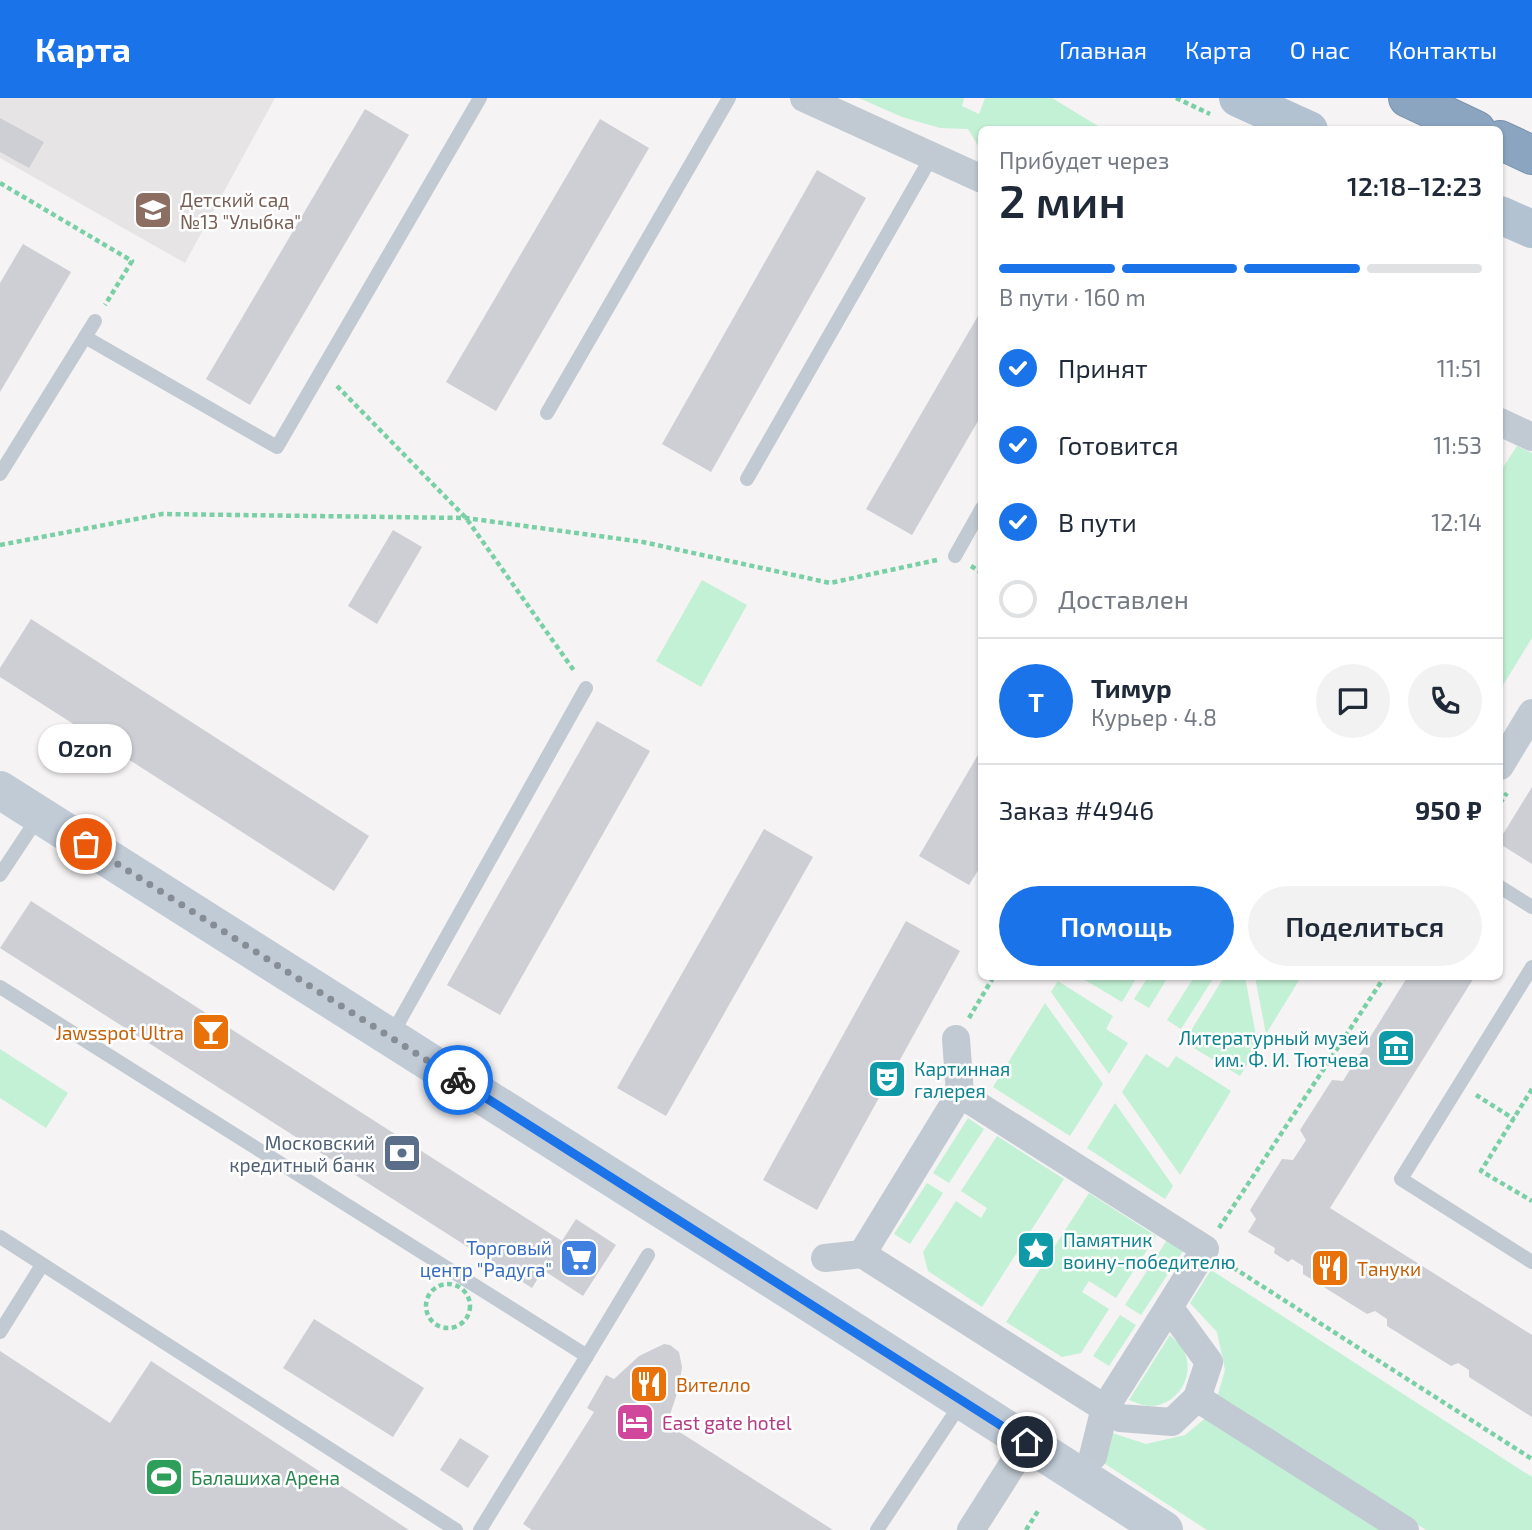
<!DOCTYPE html>
<html lang="ru">
<head>
<meta charset="utf-8">
<style>
  :root { --surface:#fff; --page:#f2f2f3; --text:#1f2937; --muted:#747a83; --line:#e0e1e3; --accent:#1a73e8 }
  body { margin:0; font-family:"Exo 2",sans-serif; background:var(--page); color:var(--text); height:100vh; display:flex; flex-direction:column; font-size:26px; white-space:nowrap }
  * { box-sizing:border-box; margin:0 }
  p { font-size:23px; color:var(--muted) }
  .icon { flex:none; width:38px; height:38px; fill:none; stroke:currentColor; stroke-width:2; stroke-linecap:round; stroke-linejoin:round }
  .map { position:relative; flex:1; overflow:hidden }
  .panel { position:absolute; left:978px; top:28px; width:525px; height:854px; display:flex; flex-direction:column; background:var(--surface); border-radius:10px; box-shadow:0 2px 5px #0004 }
  .panel>* { flex:none }
  .pin { position:absolute; display:grid; place-items:center; width:60px; height:60px; color:#fff; margin:-30px; border:4px solid #fff; border-radius:50%; box-shadow:0 2px 7px #0007 }
  .courier { position:absolute; display:grid; place-items:center; width:70px; height:70px; margin:-35px; border:5px solid #1a73e8; border-radius:50%; background:#fff; color:#222; box-shadow:0 2px 9px #0007 }
  .bubble { position:absolute; height:49px; border-radius:24px; background:var(--surface); box-shadow:0 2px 5px #0004; font-size:23px; font-weight:600; line-height:49px; text-align:center }
  .summary em { font-style:normal; font-weight:600 }
  .summary div { display:flex; flex-direction:column-reverse }
  .summary { display:flex; align-items:center; justify-content:space-between; height:119px; padding:0 21px }
  h1 { font-size:46px; font-weight:600; line-height:52px }
  .bar { display:grid; grid-template-columns:repeat(4,1fr); gap:10px 7px; align-content:center; height:84px; padding:0 21px }
  .bar i { height:9px; border-radius:5px; background:var(--line) }
  .bar .active { background:var(--accent) }
  .bar p { grid-column:span 4 }
  .line { display:flex; align-items:center; gap:18px; padding:0 21px; border-top:2px solid var(--line) }
  .line div { flex:1 }
  .round { display:grid; place-items:center; flex:none; width:74px; height:74px; border-radius:37px; background:var(--page) }
  ol { padding:0 21px; list-style:none }
  li { display:flex; align-items:center; gap:21px; height:77px }
  li p { margin-inline-start:auto }
  li .icon { padding:7px; border-radius:50%; background:var(--accent); color:#fff; stroke-width:4 }
  li:last-child { color:var(--muted) }
  li i { width:38px; height:38px; border:4px solid var(--line); border-radius:50% }
  .cta { display:flex; gap:14px; margin-top:auto; padding:14px 21px }
  .cta a { flex:1; height:80px; border-radius:42px; background:var(--accent); color:#fff; font-size:28px; font-weight:600; line-height:80px; text-align:center }
  .cta a+a { background:var(--page); color:var(--text) }
  header { display:flex; align-items:center; gap:42px; box-sizing:border-box; height:98px; padding:0 35px; background:var(--accent); color:#fff }
  header strong { font-size:33px }
  nav { display:flex; gap:38px; margin-inline-start:auto; font-size:24px }
  .map>svg:first-child { display:block }
  .education { fill:#e6e4e5 }
  .green { fill:#c3f1d5 }
  .building { fill:#cdcfd5 }
  .lines { fill:none; stroke-linecap:round; stroke-linejoin:round }
  .highway-casing { stroke:#7690ad; stroke-width:40 }
  .path { stroke:#7ad0a6; stroke-width:4.5; stroke-dasharray:5 3.5; stroke-linecap:butt }
  .lane { stroke:#c1cad2; stroke-width:14 }
  .street { stroke:#c1cad2; stroke-width:28 }
  .secondary { stroke:#c1cbd6; stroke-width:38 }
  .primary { stroke:#b3c2d1; stroke-width:38 }
  .highway { stroke:#8ba5c1; stroke-width:38 }
  .done { stroke:#868d94; stroke-width:7; stroke-dasharray:0 12.6 }
  .route { stroke:#1a73e8; stroke-width:9 }
  .labels { text-anchor:middle; dominant-baseline:central; stroke-width:5; stroke-linejoin:round; paint-order:stroke }
  .education-label { font-size:19px; fill:#785e54; stroke:#fff; text-anchor:start }
  .food-label { font-size:19px; fill:#c56008; stroke:#fff; text-anchor:start }
  .culture-label { font-size:19px; fill:#0d838f; stroke:#fff; text-anchor:start }
  .service-label { font-size:19px; fill:#4e5e75; stroke:#fff; text-anchor:end }
  .shop-label { font-size:19px; fill:#366cbe; stroke:#fff; text-anchor:end }
  .hotel-label { font-size:19px; fill:#b23c85; stroke:#fff; text-anchor:start }
  .leisure-label { font-size:19px; fill:#27864d; stroke:#fff; text-anchor:start }
</style>
</head>
<body>
<header>
<strong>Карта</strong>
<nav><a>Главная</a><a>Карта</a><a>О нас</a><a>Контакты</a></nav>
</header>
<div class="map">
<svg width="1532" height="1432" viewBox="0 0 1532 1432">
  <rect width="100%" height="100%" fill="#f5f3f3"/>
  <polygon class="education" points="0,0 275,0 185,165 0,60"/>
  <g class="green">
    <polygon points="859,0 964,0 962,8 979,16 985,0 1052,0 1103,31 982,32 982,54 968,31 940,30 902,19"/>
    <polygon points="1517,348 1532,355 1532,540 1500,592 1500,374"/>
    <polygon points="702,482 747,507 701,589 656,563"/>
    <polygon points="1080,879 1137,878 1137,879 1122,904"/>
    <polygon points="1148,879 1168,879 1149,910 1134,901"/>
    <polygon points="1194,879 1214,879 1181,931 1167,922"/>
    <polygon points="1224,879 1245,879 1258,948 1240,978 1184,944"/>
    <polygon points="1255,879 1301,879 1266,936"/>
    <polygon points="1058,883 1113,918 1106,931 1128,945 1109,976 1051,894"/>
    <polygon points="1045,905 1103,986 1070,1038 993,989"/>
    <polygon points="0,951 68,995 46,1030 0,1000"/>
    <polygon points="1146,956 1168,970 1176,958 1231,993 1180,1077 1122,994"/>
    <polygon points="1115,1005 1173,1088 1165,1101 1087,1050"/>
    <polygon points="968,1020 984,1031 949,1085 933,1075"/>
    <polygon points="997,1038 1064,1081 982,1209 928,1173 923,1154 956,1103 981,1120 987,1110 961,1093"/>
    <polygon points="927,1085 943,1095 910,1146 894,1136"/>
    <polygon points="1089,1095 1156,1138 1116,1200 1089,1183 1082,1194 1109,1211 1081,1255 1062,1259 1006,1224"/>
    <polygon points="1167,1142 1183,1153 1141,1217 1125,1207"/>
    <polygon points="1211,1172 1532,1379 1532,1432 1426,1432 1217,1300 1225,1272 1217,1234 1190,1205"/>
    <polygon points="1120,1217 1136,1227 1109,1268 1093,1258"/>
    <path d="M1170 1237C1174 1242 1182 1247 1184 1253 1196 1278 1177 1308 1150 1308 1143 1308 1135 1304 1129 1302Z"/>
    <polygon points="1208,1318 1385,1432 1207,1432 1093,1358 1109,1334 1146,1346 1185,1337"/>
  </g>
  <g class="building">
    <polygon points="365,11 409,37 250,307 206,281"/>
    <polygon points="0,20 44,44 29,70 0,54"/>
    <polygon points="600,21 649,50 496,313 446,284"/>
    <polygon points="817,72 866,100 711,374 662,346"/>
    <polygon points="23,146 71,174 0,294 0,185"/>
    <polygon points="982,211 982,316 912,437 866,411"/>
    <polygon points="393,432 422,449 377,526 348,508"/>
    <polygon points="31,521 369,738 334,793 0,579 0,570"/>
    <polygon points="597,623 650,653 500,917 447,887"/>
    <polygon points="982,650 982,766 969,787 919,758"/>
    <polygon points="1532,689 1532,766 1500,746 1500,741"/>
    <polygon points="764,731 813,759 666,1018 617,990"/>
    <polygon points="31,803 562,1143 576,1121 616,1147 583,1198 543,1172 532,1190 0,850"/>
    <polygon points="906,823 960,853 817,1112 763,1082"/>
    <polygon points="1408,878 1475,878 1330,1110 1532,1237 1532,1319 1469,1279 1469,1272 1458,1265 1451,1268 1387,1228 1387,1221 1375,1213 1367,1216 1303,1176 1303,1168 1292,1161 1288,1164 1274,1155 1275,1150 1248,1134 1256,1121 1250,1112 1282,1061 1293,1062 1306,1042 1300,1032 1332,982 1343,983"/>
    <polygon points="314,1221 424,1290 393,1339 283,1270"/>
    <polygon points="664,1246 670,1247 679,1254 682,1269 679,1289 667,1326 833,1432 532,1432 523,1426 594,1314 587,1310 606,1277 614,1281 639,1258"/>
    <polygon points="0,1253 110,1325 151,1263 409,1432 0,1432"/>
    <polygon points="460,1340 489,1358 468,1390 440,1372"/>
  </g>
  <g class="lines">
    <defs>
      <g id="highway">
        <polyline points="1408,0 1476,32"/>
        <polyline points="1500,42 1532,57"/>
      </g>
    </defs>
    <use href="#highway" class="highway-casing"/>
    <g class="path">
      <polyline points="1176,0 1210,16"/>
      <polyline points="0,85 132,163 105,207"/>
      <polyline points="337,288 466,420 575,574"/>
      <polyline points="0,447 162,416 466,420 643,444 830,485 937,462"/>
      <polyline points="971,468 982,475"/>
      <polyline points="1500,705 1507,695"/>
      <polyline points="969,920 994,878"/>
      <polyline points="1532,991 1481,1073 1532,1103"/>
      <polyline points="1476,997 1514,1021"/>
      <polyline points="1219,1130 1385,878"/>
      <polyline points="1226,1165 1532,1361"/>
      <circle cx="448" cy="1208" r="22"/>
      <polyline points="1026,1432 1038,1413"/>
    </g>
    <g class="lane">
      <polyline points="85,239 277,349 480,0"/>
      <polyline points="547,315 729,0"/>
      <polyline points="0,376 95,223"/>
      <polyline points="747,381 932,58"/>
      <polyline points="955,458 982,410"/>
      <polyline points="0,777 39,718"/>
      <polyline points="1500,789 1532,809"/>
      <polyline points="1532,869 1401,1081 1532,1164"/>
      <polyline points="0,889 587,1258 648,1157"/>
      <polyline points="391,938 586,590"/>
      <polyline points="0,1139 456,1432"/>
      <polyline points="0,1234 42,1167"/>
      <polyline points="480,1432 587,1258"/>
      <polyline points="877,1432 962,1304"/>
    </g>
    <g class="street">
      <polyline points="804,0 982,81"/>
      <polyline points="1500,324 1532,339"/>
      <polyline points="1500,668 1532,615"/>
      <polyline points="956,941 960,996"/>
      <polygon points="960,996 1205,1151 1169,1209 1209,1264 1197,1300 1172,1324 1120,1320 862,1156"/>
      <polyline points="825,1160 862,1156"/>
      <polyline points="1197,1300 1405,1432"/>
      <polyline points="1093,1358 1105,1310 1169,1209"/>
      <polyline points="971,1432 1027,1344"/>
    </g>
    <polyline class="secondary" points="0,692 816,1209 1164,1432"/>
    <g class="primary">
      <polyline points="1238,0 1309,32"/>
      <polyline points="1500,117 1532,131"/>
    </g>
    <use href="#highway" class="highway"/>
  </g>
  <g class="lines">
    <polyline class="done" points="86,746 458,982"/>
    <polyline class="route" points="458,982 1027,1344"/>
  </g>
  <defs>
    <symbol id="school-square" viewBox="-11 -11 22 22"><rect x="-9" y="-9" width="18" height="18" rx="4" fill="#8d6e63" stroke="#fff"/><path d="M0-5L7-2L0 1L-7-2ZM-4 1L0 2.5L4 1V4Q0 6-4 4Z" fill="#fff"/></symbol>
    <symbol id="bar-square" viewBox="-11 -11 22 22"><rect x="-9" y="-9" width="18" height="18" rx="4" fill="#e8710a" stroke="#fff"/><path d="M-6-5H6L.8 .8V4.5H3.5V6h-7V4.5H-.8V.8Z" fill="#fff"/></symbol>
    <symbol id="museum-square" viewBox="-11 -11 22 22"><rect x="-9" y="-9" width="18" height="18" rx="4" fill="#0f9aa8" stroke="#fff"/><path d="M0-6L6-3V-2H-6V-3ZM-5-1h2V3h-2ZM-1-1h2V3h-2ZM3-1h2V3H3ZM-6 4H6V6H-6Z" fill="#fff"/></symbol>
    <symbol id="theatre-square" viewBox="-11 -11 22 22"><rect x="-9" y="-9" width="18" height="18" rx="4" fill="#0f9aa8" stroke="#fff"/><path d="M-5-5.5Q0-4 5-5.5V0Q5 5 0 6Q-5 5-5 0ZM-3.3-2.5H-1v1.5H-3.3ZM1-2.5H3.3v1.5H1ZM-2.8 1Q0 5.5 2.8 1Z" fill="#fff"/></symbol>
    <symbol id="bank-square" viewBox="-11 -11 22 22"><rect x="-9" y="-9" width="18" height="18" rx="4" fill="#5c6f8a" stroke="#fff"/><path d="M-6-4H6V4H-6ZM0-2.3a2.3 2.3 0 1 0 0 4.6a2.3 2.3 0 1 0 0-4.6Z" fill="#fff"/></symbol>
    <symbol id="sight-square" viewBox="-11 -11 22 22"><rect x="-9" y="-9" width="18" height="18" rx="4" fill="#0f9aa8" stroke="#fff"/><path d="M0-6L1.8-2.2L6-1.7L2.9 1.2L3.7 5.4L0 3.3L-3.7 5.4L-2.9 1.2L-6-1.7L-1.8-2.2Z" fill="#fff"/></symbol>
    <symbol id="supermarket-square" viewBox="-11 -11 22 22"><rect x="-9" y="-9" width="18" height="18" rx="4" fill="#3f7fe0" stroke="#fff"/><path d="M-6-5.5h2.5l.6 2H6L4.5 2H-2.5L-4.4-4H-6ZM-1.5 3.2a1.3 1.3 0 1 0 .1 0ZM3 3.2a1.3 1.3 0 1 0 .1 0Z" fill="#fff"/></symbol>
    <symbol id="restaurant-square" viewBox="-11 -11 22 22"><rect x="-9" y="-9" width="18" height="18" rx="4" fill="#e8710a" stroke="#fff"/><path d="M-5-6h1v4h1v-4h1v4h1v-4h1v5L-1.5 .5V6h-2V.5L-5-1ZM5-6V6H3V1.5H1.5Q1.5-4 5-6Z" fill="#fff"/></symbol>
    <symbol id="hotel-square" viewBox="-11 -11 22 22"><rect x="-9" y="-9" width="18" height="18" rx="4" fill="#d1479c" stroke="#fff"/><path d="M-6-4.5h1.5V1H6V5H4.5V3h-9V5H-6ZM-4 0a1.8 1.8 0 1 1 3.6 0ZM.5 0V-2.5h3Q6-2.5 6 0Z" fill="#fff"/></symbol>
    <symbol id="stadium-square" viewBox="-11 -11 22 22"><rect x="-9" y="-9" width="18" height="18" rx="4" fill="#2e9e5b" stroke="#fff"/><path d="M0-5a6.5 5 0 1 0 0 10a6.5 5 0 1 0 0-10ZM-3.5-1.8h7v3.6h-7Z" fill="#fff"/></symbol>
  </defs>
  <g fill-rule="evenodd">
    <use href="#school-square" x="131" y="90" width="44" height="44"/>
    <use href="#bar-square" x="189" y="912" width="44" height="44"/>
    <use href="#museum-square" x="1374" y="928" width="44" height="44"/>
    <use href="#theatre-square" x="865" y="959" width="44" height="44"/>
    <use href="#bank-square" x="380" y="1033" width="44" height="44"/>
    <use href="#sight-square" x="1014" y="1130" width="44" height="44"/>
    <use href="#supermarket-square" x="557" y="1138" width="44" height="44"/>
    <use href="#restaurant-square" x="1308" y="1148" width="44" height="44"/>
    <use href="#restaurant-square" x="627" y="1264" width="44" height="44"/>
    <use href="#hotel-square" x="613" y="1302" width="44" height="44"/>
    <use href="#stadium-square" x="142" y="1357" width="44" height="44"/>
  </g>
  <g class="labels">
    <g class="education-label">
      <text x="180" y="101">Детский сад<tspan x="180" dy="22">№13 "Улыбка"</tspan></text>
    </g>
    <g class="food-label">
      <text x="184" y="934" text-anchor="end">Jawsspot Ultra</text>
      <text x="1357" y="1170">Тануки</text>
      <text x="676" y="1286">Вителло</text>
    </g>
    <g class="culture-label">
      <text x="1369" y="939" text-anchor="end">Литературный музей<tspan x="1369" dy="22">им. Ф. И. Тютчева</tspan></text>
      <text x="914" y="970">Картинная<tspan x="914" dy="22">галерея</tspan></text>
      <text x="1063" y="1141">Памятник<tspan x="1063" dy="22">воину-победителю</tspan></text>
    </g>
    <g class="service-label">
      <text x="375" y="1044">Московский<tspan x="375" dy="22">кредитный банк</tspan></text>
    </g>
    <g class="shop-label">
      <text x="552" y="1149">Торговый<tspan x="552" dy="22">центр "Радуга"</tspan></text>
    </g>
    <g class="hotel-label">
      <text x="662" y="1324">East gate hotel</text>
    </g>
    <g class="leisure-label">
      <text x="191" y="1379">Балашиха Арена</text>
    </g>
  </g>
</svg>
<div class="pin" style="left:86px;top:746px;background:#ea580c"><svg class="icon" aria-label="bag" viewBox="0 0 24 24"><path d="M5 8h14l-1 12H6zM9 8a3 3 0 0 1 6 0"/></svg></div>
<div class="pin" style="left:1027px;top:1344px;background:#1f2937"><svg class="icon" aria-label="home" viewBox="0 0 24 24"><path d="M3 11l9-7 9 7M6 9v11h12V9"/></svg></div>
<div class="courier" style="left:458px;top:982px"><svg class="icon" aria-label="bike" viewBox="0 0 24 24"><circle cx="6" cy="16" r="4"/><circle cx="18" cy="16" r="4"/><path d="M6 16l4-8h5l3 8M10 8l3 8H6M13 5h3"/></svg></div>
<div class="bubble" style="left:38px;top:626px;width:94px">Ozon</div>
<section class="panel">
<div class="summary"><div><h1>2 мин</h1><p>Прибудет через</p></div><em>12:18–12:23</em></div>
<div class="bar"><i class="active"></i><i class="active"></i><i class="active"></i><i></i><p>В пути · 160 m</p></div>
<ol>
<li><svg class="icon" aria-label="check" viewBox="0 0 24 24"><path d="M5 12l5 5 9-10"/></svg>Принят<p>11:51</p></li>
<li><svg class="icon" aria-label="check" viewBox="0 0 24 24"><path d="M5 12l5 5 9-10"/></svg>Готовится<p>11:53</p></li>
<li><svg class="icon" aria-label="check" viewBox="0 0 24 24"><path d="M5 12l5 5 9-10"/></svg>В пути<p>12:14</p></li>
<li><i></i>Доставлен</li>
</ol>
<div class="line" style="height:126px"><b class="round" style="background:var(--accent);color:#fff">Т</b><div><b>Тимур</b><p>Курьер · 4.8</p></div><a class="round"><svg class="icon" aria-label="chat" viewBox="0 0 24 24"><path d="M4 5h16v11H9l-5 4z"/></svg></a><a class="round"><svg class="icon" aria-label="phone" viewBox="0 0 24 24"><path d="M5 4h4l2 5-3 2q2 4 5 5l2-3 5 2v4C11 20 4 13 5 4z"/></svg></a></div>
<div class="line" style="height:91px"><div>Заказ #4946</div><b>950 ₽</b></div>
<div class="cta"><a>Помощь</a><a>Поделиться</a></div>
</section>
</div>
</body>
</html>
